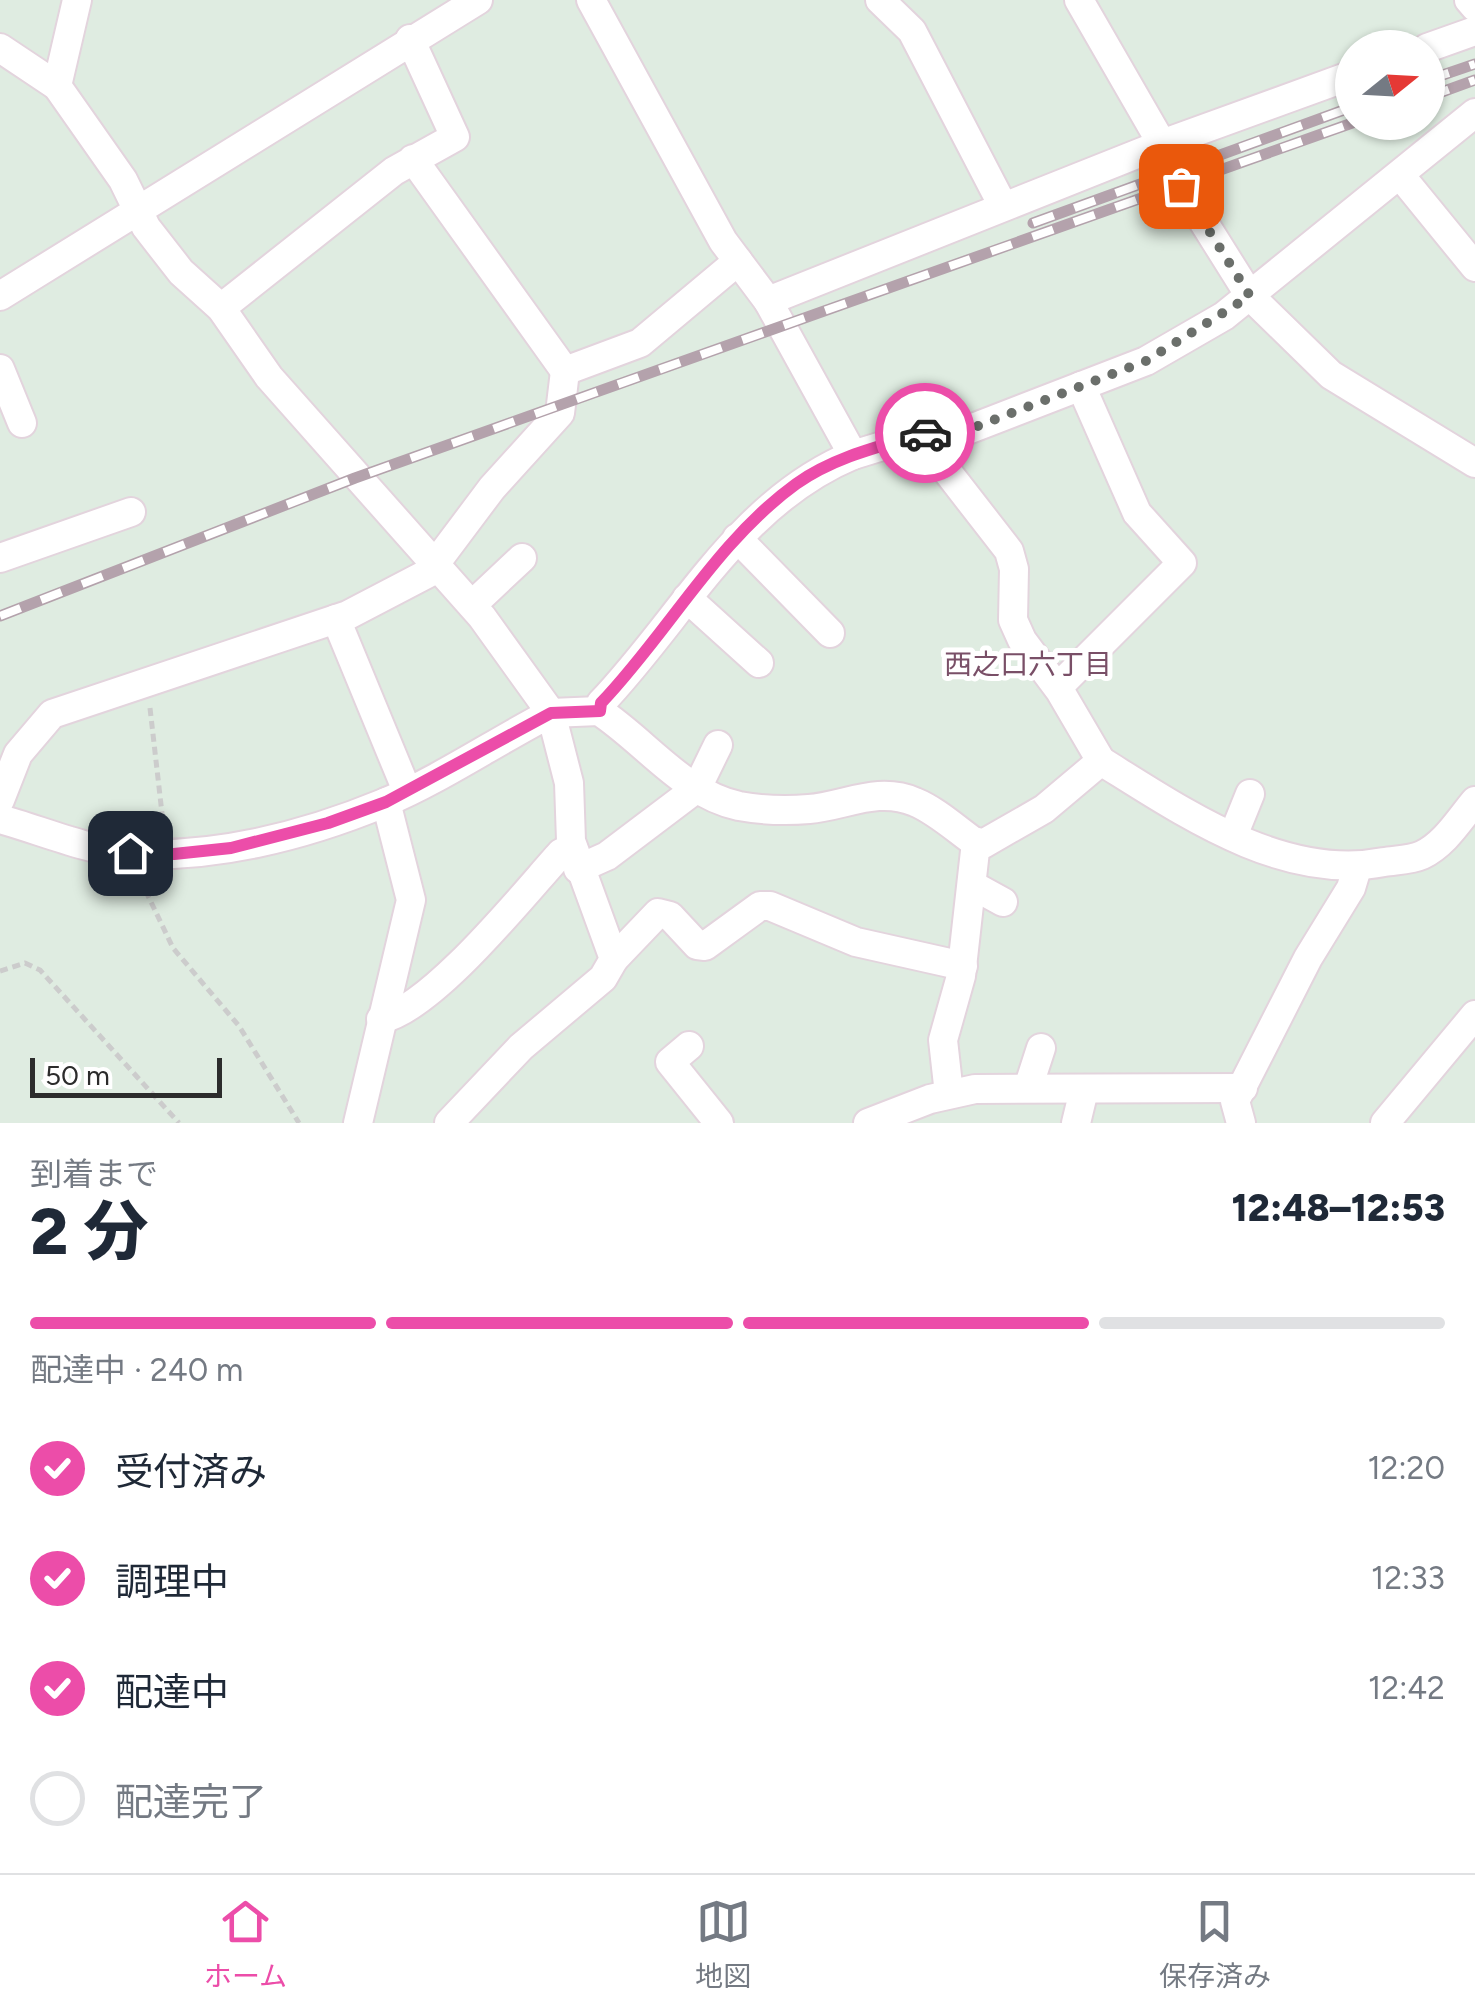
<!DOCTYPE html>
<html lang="ja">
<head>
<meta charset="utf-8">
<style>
  :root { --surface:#fff; --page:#f2f2f3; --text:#1f2937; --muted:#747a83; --line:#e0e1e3; --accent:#ec4da9 }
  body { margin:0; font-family:Figtree,"Noto Sans JP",sans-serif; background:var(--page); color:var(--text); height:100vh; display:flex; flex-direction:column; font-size:38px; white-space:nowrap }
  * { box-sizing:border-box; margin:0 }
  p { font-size:32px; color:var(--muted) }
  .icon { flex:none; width:55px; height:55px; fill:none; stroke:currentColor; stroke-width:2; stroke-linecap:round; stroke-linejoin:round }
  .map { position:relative; height:1123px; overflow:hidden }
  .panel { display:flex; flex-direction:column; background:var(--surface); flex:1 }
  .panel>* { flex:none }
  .needle { width:65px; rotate:72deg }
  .controls { position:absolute; left:1335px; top:30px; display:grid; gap:20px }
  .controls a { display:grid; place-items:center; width:110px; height:110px; border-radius:50%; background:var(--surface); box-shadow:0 2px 8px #0004; font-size:50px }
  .scale { position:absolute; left:30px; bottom:25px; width:192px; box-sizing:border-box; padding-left:10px; border:5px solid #2c2c2c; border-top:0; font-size:28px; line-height:35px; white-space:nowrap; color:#2c2c2c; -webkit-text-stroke:8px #fff; paint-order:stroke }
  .pin { position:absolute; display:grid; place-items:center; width:85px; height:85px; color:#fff; margin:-42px; border-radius:20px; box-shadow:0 5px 15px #0006 }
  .courier { position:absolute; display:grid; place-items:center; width:100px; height:100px; margin:-50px; border:8px solid #ec4da9; border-radius:50%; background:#fff; color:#222; box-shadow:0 2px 12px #0007 }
  .head em { font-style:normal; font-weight:800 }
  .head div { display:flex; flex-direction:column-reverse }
  .head { display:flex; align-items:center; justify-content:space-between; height:170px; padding:0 30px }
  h1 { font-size:65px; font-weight:800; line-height:75px }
  .bar { display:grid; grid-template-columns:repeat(4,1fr); gap:15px 10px; align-content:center; height:120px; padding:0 30px }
  .bar i { height:12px; border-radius:8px; background:var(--line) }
  .bar .selected { background:var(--accent) }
  .bar p { grid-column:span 4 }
  ol { padding:0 30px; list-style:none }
  li { display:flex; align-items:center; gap:30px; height:110px }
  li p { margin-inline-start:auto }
  li .icon { padding:10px; border-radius:50%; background:var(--accent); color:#fff; stroke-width:4 }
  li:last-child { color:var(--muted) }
  li i { width:55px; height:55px; border:5px solid var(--line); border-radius:50% }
  .menu { display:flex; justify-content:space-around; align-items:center; height:140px; border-top:2px solid var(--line); background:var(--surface); font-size:28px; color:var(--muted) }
  .menu a { display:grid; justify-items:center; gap:5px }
  .menu .selected { color:var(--accent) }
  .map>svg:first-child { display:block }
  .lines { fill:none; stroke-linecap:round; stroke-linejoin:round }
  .minor-casing { stroke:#e3d4dd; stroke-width:32 }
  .path { stroke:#ccc; stroke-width:5; stroke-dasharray:8 5; stroke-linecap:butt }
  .minor { stroke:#fff; stroke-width:28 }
  .rail-casing { stroke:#b4a2ac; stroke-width:11 }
  .rail { stroke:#fff; stroke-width:8; stroke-dasharray:22; stroke-linecap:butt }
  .done { stroke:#6b6f6b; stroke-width:10; stroke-dasharray:0 18 }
  .route { stroke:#ec4da9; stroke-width:12 }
  .labels { text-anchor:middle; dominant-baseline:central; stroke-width:10; stroke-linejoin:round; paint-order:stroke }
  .neighbourhood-label { font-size:28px; fill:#794f67; stroke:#fff }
</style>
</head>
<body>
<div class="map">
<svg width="1475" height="1123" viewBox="0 0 1475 1123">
  <rect width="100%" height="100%" fill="#dfece1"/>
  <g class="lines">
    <defs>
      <g id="minor">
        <path d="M591 0 723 241 768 301 853 455C738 503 683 617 601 703L599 711"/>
        <polyline points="880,0 912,31 1003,206"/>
        <polyline points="1079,0 1162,144 1181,186 1250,296 1331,375 1475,463"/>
        <polyline points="1469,0 1475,7"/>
        <path d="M0 48 57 86 123 180 146 227 181 272 221 308 269 377 482 617 551 713 599 711C645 741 683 794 739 806 761 810 787 811 809 809 845 806 878 786 915 802 935 810 955 828 973 841L983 844 1044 809 1101 761C1183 812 1283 882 1384 862 1396 860 1411 860 1422 855 1445 844 1459 820 1475 801"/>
        <polyline points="1427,48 1475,31"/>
        <polyline points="57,86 77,0"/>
        <polyline points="413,159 565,371 640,343 738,261"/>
        <polyline points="1400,175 1475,267"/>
        <polyline points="0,296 478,0"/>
        <polyline points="768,301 1162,144 1352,75"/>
        <polyline points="221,308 394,171 455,137 410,39"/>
        <polyline points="0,369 22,423"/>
        <polyline points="937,431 943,466 1009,551 1014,569 1013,620 1022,640 1060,691 1101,761"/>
        <polyline points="853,455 931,431 965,431 1146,361 1224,316 1475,113"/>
        <polyline points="737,538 830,633"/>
        <polyline points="0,558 131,512"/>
        <polyline points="435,564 492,488 560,413 565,371"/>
        <polyline points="687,598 759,663"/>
        <polyline points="472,605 522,558"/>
        <polyline points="336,619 407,791"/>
        <polyline points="1058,687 1182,563 1137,513 1081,386"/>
        <polyline points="0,800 18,754 52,714 348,615 438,568"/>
        <path d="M0 819C40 830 84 849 125 853 211 860 304 836 384 803 441 779 495 742 551 713L569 783 571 841 614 959 603 978 521 1047 449 1123"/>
        <polyline points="1233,836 1250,794"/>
        <polyline points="578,869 607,856 697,788 718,745"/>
        <polyline points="972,885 1003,902"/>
        <polyline points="614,959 658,913 670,916 697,945 705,946 760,906 770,906 856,942 963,966"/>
        <path d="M381 1019C432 1009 523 895 561 853L573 848"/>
        <polyline points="689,1046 670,1062 719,1123"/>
        <polyline points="1028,1088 1041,1048"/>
        <polyline points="949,1094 943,1040 961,976 976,842"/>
        <polyline points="358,1123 411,900 386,802"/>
        <polyline points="868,1123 930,1099 975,1089 1243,1088"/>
        <polyline points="1076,1123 1084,1090"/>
        <polyline points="1241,1123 1235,1101 1308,958 1351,888 1357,868"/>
        <polyline points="1385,1123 1475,1015"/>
      </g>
    </defs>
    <use href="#minor" class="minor-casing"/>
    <g class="path">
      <polyline points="150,708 164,831"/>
      <polyline points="140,879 173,948 239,1026 299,1123"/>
      <polyline points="0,971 25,963 40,970 179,1123"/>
    </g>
    <use href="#minor" class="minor"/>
    <defs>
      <g id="rail">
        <polyline points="1428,80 1475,64"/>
        <polyline points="1428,97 1475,80"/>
        <polyline points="1033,223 1352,107"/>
        <polyline points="0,616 355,478 1355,122"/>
      </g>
    </defs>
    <use href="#rail" class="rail-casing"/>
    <use href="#rail" class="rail"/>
  </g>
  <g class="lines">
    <polyline class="done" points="925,433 965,431 1146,361 1250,296 1181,186"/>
    <path class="route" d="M130 853 174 854 231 848 328 823 386 802 551 713 600 711 601 703C668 633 716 542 796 484 834 457 881 446 925 433"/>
  </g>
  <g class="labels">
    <g class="neighbourhood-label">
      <text x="1028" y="664">西之口六丁目</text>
    </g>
  </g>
</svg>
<div class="controls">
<a><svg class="needle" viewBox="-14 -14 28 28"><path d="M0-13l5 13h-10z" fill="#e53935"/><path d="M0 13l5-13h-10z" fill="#747a83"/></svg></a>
</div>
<div class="scale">50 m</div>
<div class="pin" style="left:1181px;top:186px;background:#ea580c"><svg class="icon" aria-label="bag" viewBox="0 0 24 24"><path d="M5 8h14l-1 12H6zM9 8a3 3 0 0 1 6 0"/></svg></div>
<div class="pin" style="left:130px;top:853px;background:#1f2937"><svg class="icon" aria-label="home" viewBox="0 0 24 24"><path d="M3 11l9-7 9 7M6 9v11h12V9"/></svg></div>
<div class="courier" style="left:925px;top:433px"><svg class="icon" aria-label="car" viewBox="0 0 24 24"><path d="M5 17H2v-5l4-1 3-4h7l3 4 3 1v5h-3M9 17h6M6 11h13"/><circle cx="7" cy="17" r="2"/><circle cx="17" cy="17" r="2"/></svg></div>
</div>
<section class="panel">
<div class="head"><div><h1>2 分</h1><p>到着まで</p></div><em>12:48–12:53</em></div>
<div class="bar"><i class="selected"></i><i class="selected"></i><i class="selected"></i><i></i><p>配達中 · 240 m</p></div>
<ol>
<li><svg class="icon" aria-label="check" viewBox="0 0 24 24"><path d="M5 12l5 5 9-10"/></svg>受付済み<p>12:20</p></li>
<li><svg class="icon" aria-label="check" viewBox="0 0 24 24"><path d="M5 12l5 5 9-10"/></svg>調理中<p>12:33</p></li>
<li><svg class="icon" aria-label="check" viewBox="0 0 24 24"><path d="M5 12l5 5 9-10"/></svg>配達中<p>12:42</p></li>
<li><i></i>配達完了</li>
</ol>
</section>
<nav class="menu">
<a class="selected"><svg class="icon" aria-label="home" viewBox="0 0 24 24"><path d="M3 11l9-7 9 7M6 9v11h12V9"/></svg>ホーム</a>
<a><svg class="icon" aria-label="map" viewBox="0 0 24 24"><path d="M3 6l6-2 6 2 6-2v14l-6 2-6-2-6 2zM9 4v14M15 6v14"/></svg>地図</a>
<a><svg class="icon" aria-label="saved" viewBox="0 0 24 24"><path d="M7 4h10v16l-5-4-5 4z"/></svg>保存済み</a>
</nav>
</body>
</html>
